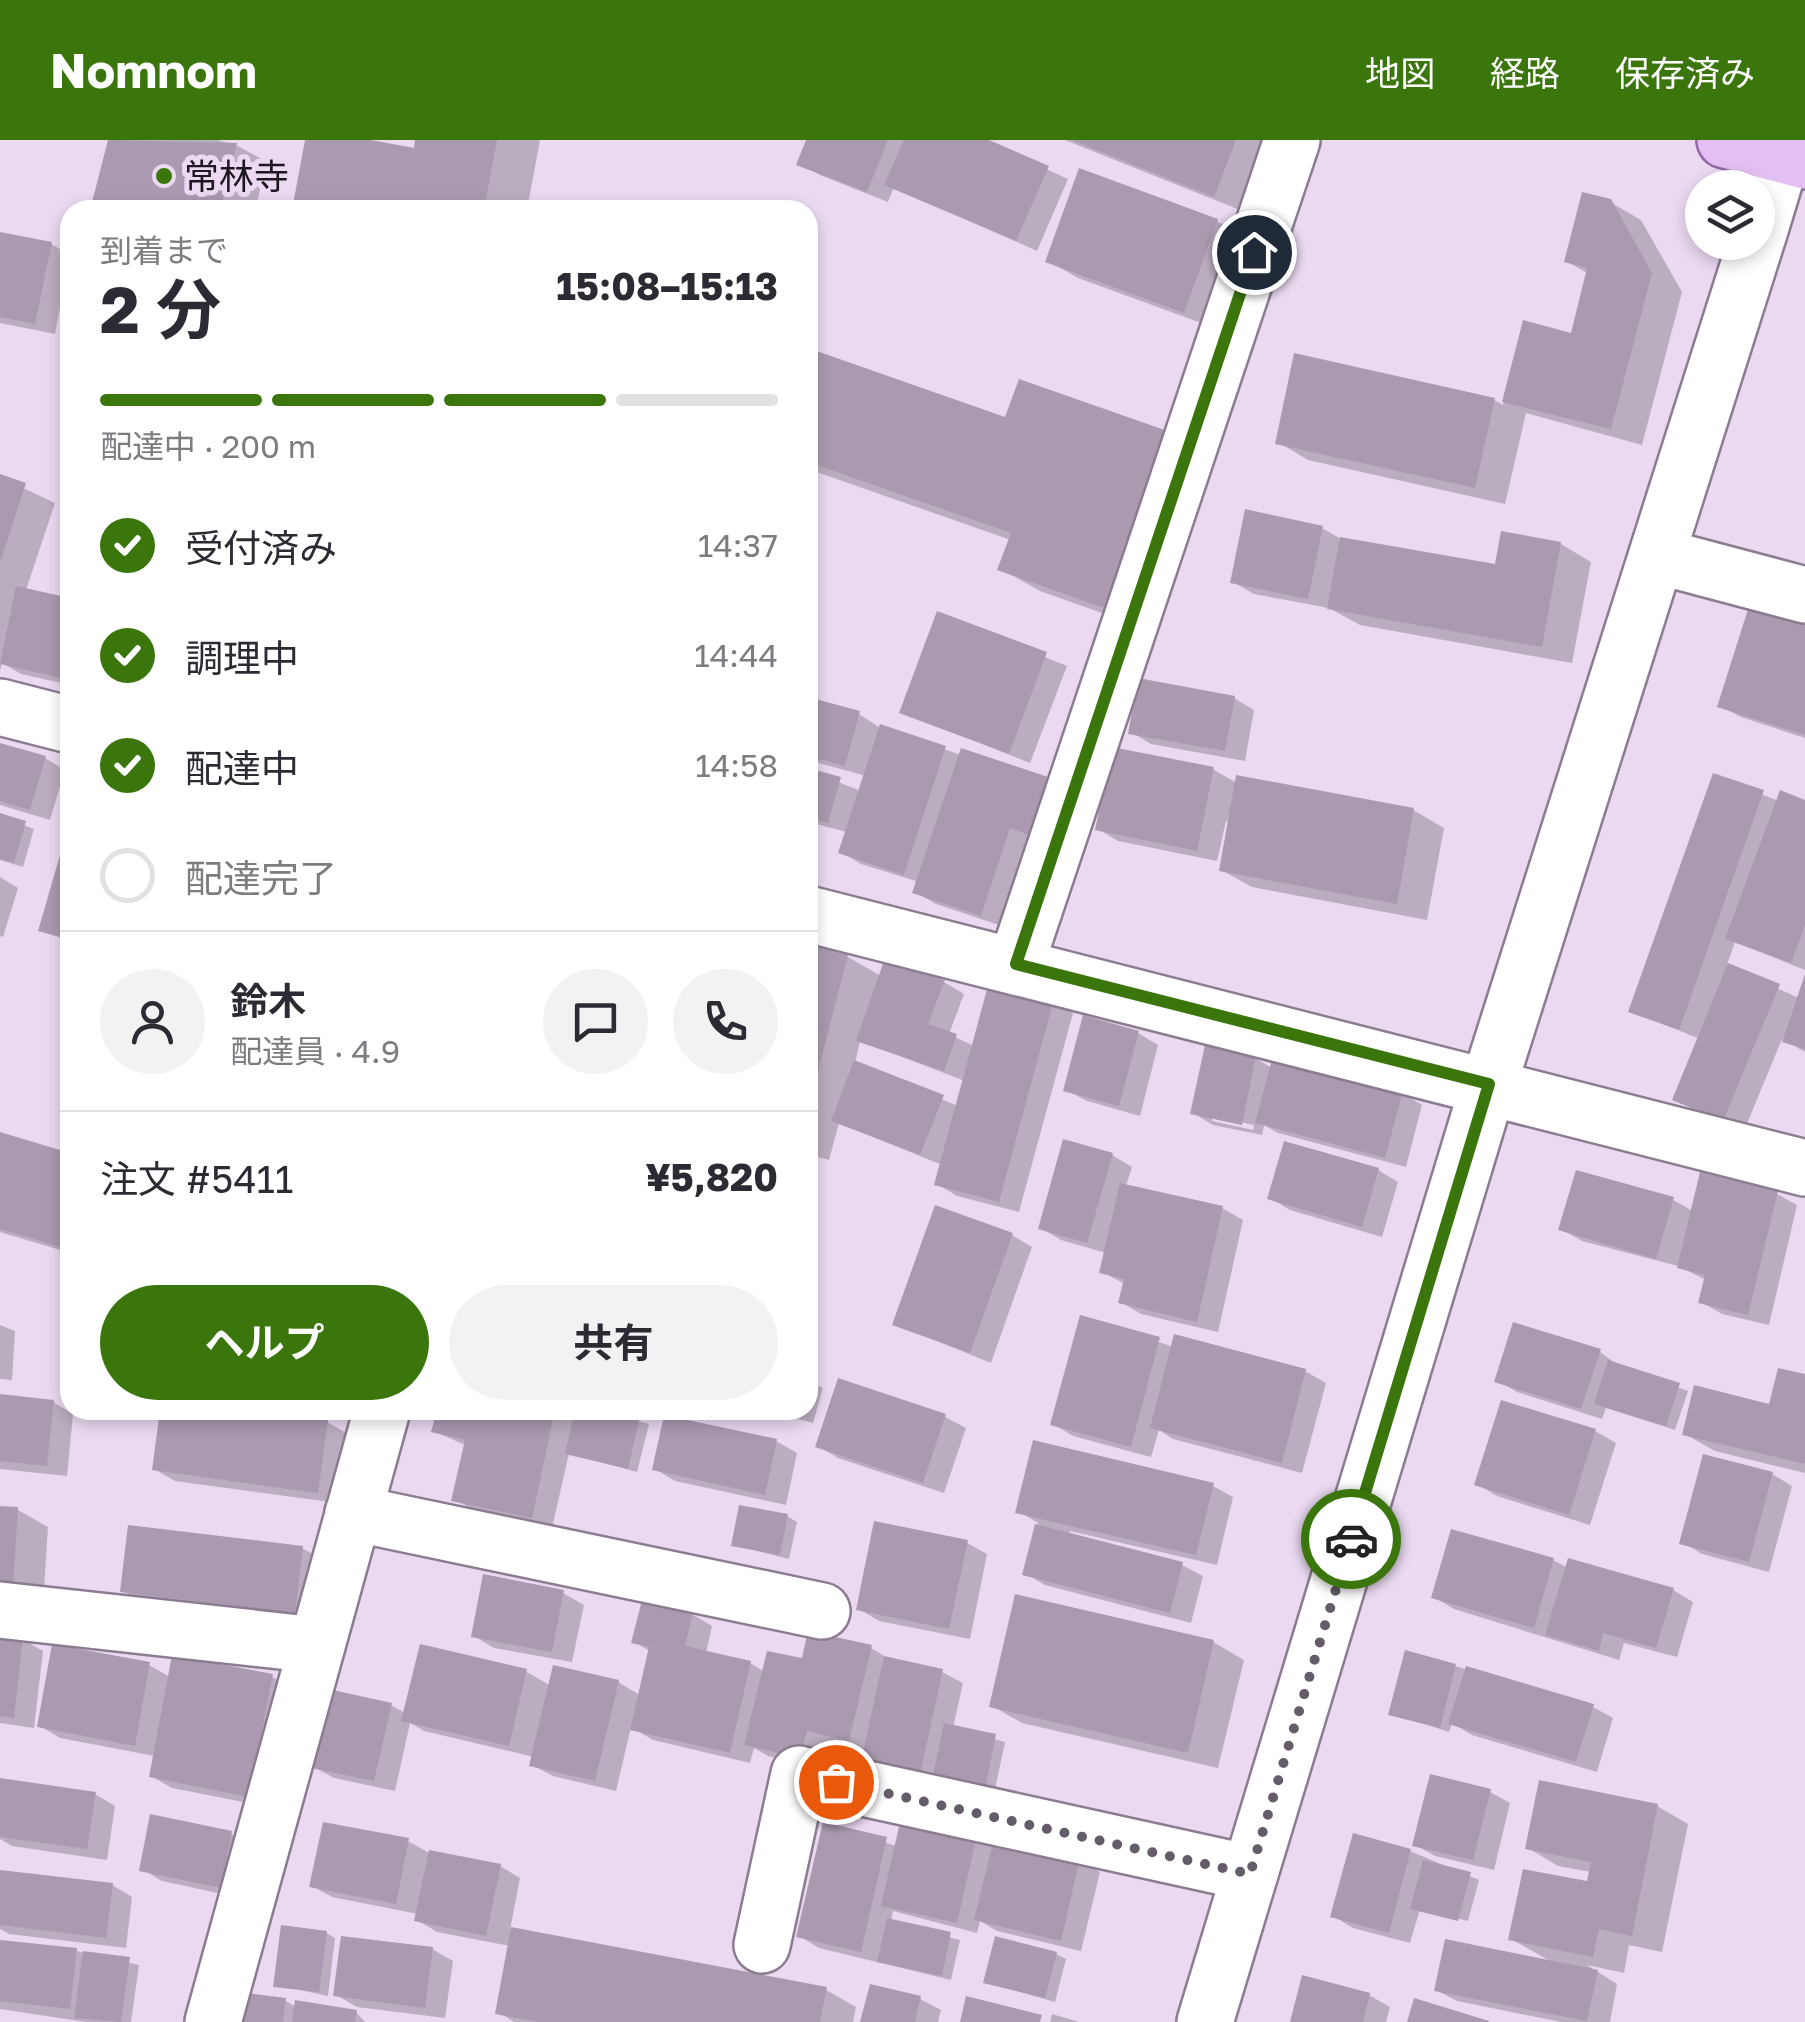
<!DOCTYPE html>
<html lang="ja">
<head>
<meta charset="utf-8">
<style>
  :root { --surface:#fff; --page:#f2f2f3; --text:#2b2b33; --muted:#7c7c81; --line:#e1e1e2; --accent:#3b760d }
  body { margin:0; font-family:"Golos Text","Noto Sans JP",sans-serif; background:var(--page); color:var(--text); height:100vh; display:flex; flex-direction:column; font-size:38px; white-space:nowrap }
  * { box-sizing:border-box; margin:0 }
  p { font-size:32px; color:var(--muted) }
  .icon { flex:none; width:55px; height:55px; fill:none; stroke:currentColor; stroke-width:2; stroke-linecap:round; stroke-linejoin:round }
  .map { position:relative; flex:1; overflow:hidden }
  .sheet { position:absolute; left:60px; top:60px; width:758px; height:1220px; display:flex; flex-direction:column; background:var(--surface); border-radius:30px; box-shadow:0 5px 15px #0003 }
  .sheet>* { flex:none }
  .fabs { position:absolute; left:1685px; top:30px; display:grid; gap:20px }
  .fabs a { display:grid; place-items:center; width:90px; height:90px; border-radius:50%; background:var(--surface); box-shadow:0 5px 15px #0003; font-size:50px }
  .pin { position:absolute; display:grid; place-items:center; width:85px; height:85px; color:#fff; margin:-42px; border:5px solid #fff; border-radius:50%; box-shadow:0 2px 10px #0007 }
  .courier { position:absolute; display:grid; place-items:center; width:100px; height:100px; margin:-50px; border:8px solid #3b760d; border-radius:50%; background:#fff; color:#222; box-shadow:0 2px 12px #0007 }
  .summary em { font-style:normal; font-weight:700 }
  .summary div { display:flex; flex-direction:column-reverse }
  .summary { display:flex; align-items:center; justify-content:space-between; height:170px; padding:0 40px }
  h1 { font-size:65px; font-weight:700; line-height:75px }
  .bar { display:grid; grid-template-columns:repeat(4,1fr); gap:15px 10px; align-content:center; height:120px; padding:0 40px }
  .bar i { height:12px; border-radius:8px; background:var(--line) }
  .bar .current { background:var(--accent) }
  .bar p { grid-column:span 4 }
  .line { display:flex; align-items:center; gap:25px; padding:0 40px; border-top:2px solid var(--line) }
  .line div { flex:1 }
  .round { display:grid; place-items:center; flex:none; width:105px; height:105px; border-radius:52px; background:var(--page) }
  ol { padding:0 40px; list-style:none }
  li { display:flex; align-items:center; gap:30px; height:110px }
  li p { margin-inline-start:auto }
  li .icon { padding:10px; border-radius:50%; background:var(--accent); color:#fff; stroke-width:4 }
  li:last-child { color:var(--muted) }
  li i { width:55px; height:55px; border:5px solid var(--line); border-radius:50% }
  .button { display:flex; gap:20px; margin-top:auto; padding:20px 40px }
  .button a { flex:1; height:115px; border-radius:60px; background:var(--accent); color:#fff; font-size:40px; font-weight:700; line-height:115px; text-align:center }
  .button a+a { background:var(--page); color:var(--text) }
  header { display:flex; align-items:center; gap:60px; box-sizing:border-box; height:140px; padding:0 50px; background:var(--accent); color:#fff }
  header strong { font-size:48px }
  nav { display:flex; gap:55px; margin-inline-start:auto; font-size:35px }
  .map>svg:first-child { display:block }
  .shadow { fill:#0003; fill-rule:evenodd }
  .building { fill:#aa9ab0 }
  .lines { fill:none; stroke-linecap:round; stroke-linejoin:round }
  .minor-casing { stroke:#8b7c91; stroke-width:60 }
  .major-casing { stroke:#9369a4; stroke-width:60 }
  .minor { stroke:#fff; stroke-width:55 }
  .major { stroke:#e4bff3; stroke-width:55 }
  .done { stroke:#655c69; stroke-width:10; stroke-dasharray:0 18 }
  .route { stroke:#3b760d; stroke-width:12 }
  .poi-dot { fill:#3b760d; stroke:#ead9f1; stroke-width:4 }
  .labels { text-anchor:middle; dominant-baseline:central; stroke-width:10; stroke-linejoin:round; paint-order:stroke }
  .poi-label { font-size:35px; fill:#1d1820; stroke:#ead9f1; text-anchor:start }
</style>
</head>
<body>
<header>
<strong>Nomnom</strong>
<nav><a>地図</a><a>経路</a><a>保存済み</a></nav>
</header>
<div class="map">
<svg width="1805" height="1882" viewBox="0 0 1805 1882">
  <rect width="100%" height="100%" fill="#ead9f1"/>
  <g class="shadow">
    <polygon points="111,0 217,0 236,5 267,22 255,70 93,70"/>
    <polygon points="308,0 357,0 416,11 418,0 540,0 527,70 295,70"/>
    <polygon points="809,0 983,0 1068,39 1037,111 894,47 888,62 820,35 799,23"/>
    <polygon points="1065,0 1272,0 1245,72"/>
    <polygon points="1610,62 1641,80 1682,152 1642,305 1526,273 1505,364 1308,320 1278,302 1494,260 1503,265 1525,183 1573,196 1589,134 1566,121"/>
    <polygon points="1217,81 1247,99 1215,188 1078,138 1048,121"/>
    <polygon points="0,94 51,104 70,115 55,194 0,183"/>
    <polygon points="808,211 1007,280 1153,491 1040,451 1001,429 1011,400 808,329"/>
    <polygon points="0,337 55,363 26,450 70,461 70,545 21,534 2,523 0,531"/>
    <polygon points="1322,388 1341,399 1497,427 1561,404 1591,422 1572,523 1360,485 1329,468 1254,454 1233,442"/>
    <polygon points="939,474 1067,526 1030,623 903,572"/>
    <polygon points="1805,486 1805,598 1741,577 1720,566"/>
    <polygon points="1234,558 1254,570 1245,621 1151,604 1131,592"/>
    <polygon points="808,560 859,574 879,587 1073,653 1002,786 936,764 915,752 919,742 861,724 841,712 847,692 808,682 808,630 861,651 866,636 808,620"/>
    <polygon points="0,605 45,618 65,630 50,680 0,665"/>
    <polygon points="1114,610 1214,630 1237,643 1413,670 1444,688 1427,780 1252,747 1221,730 1230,682 1226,681 1217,721 1118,701 1098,689"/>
    <polygon points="1715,636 1779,661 1805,662 1805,830 1735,802 1727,825 1799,858 1805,839 1805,912 1782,899 1744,991 1675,959 1700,899 1631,871"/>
    <polygon points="0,676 34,689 23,727 0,720"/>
    <polygon points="0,737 18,748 3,797 0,796"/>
    <path d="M808 806 848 817 881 836 944 842 964 854 949 894 974 906 1053 861 1073 873 1019 1072 957 1056 937 1044 942 1025 839 983 829 1020 808 1014ZM860 901 965 941 958 966 855 923Z"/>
    <polygon points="1138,893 1158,905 1140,976 1087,961 1066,950"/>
    <path d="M1255 918 1272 928 1402 953 1422 965 1406 1027 1278 993 1264 985 1262 995 1213 985 1193 973ZM1212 976 1254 985 1253 990 1212 981Z"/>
    <polygon points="0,995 70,1015 70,1113 0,1092"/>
    <polygon points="1112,1015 1132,1027 1126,1046 1222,1068 1243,1080 1218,1192 1141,1174 1121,1162 1125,1144 1102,1132 1106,1113 1061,1100 1041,1088"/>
    <polygon points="1378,1030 1398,1042 1382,1097 1290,1070 1270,1058"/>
    <polygon points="1777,1054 1797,1065 1769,1185 1722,1174 1701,1162 1706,1140 1678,1126 1582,1101 1561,1089 1673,1060 1693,1071"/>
    <polygon points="1012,1095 1032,1107 991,1223 895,1184"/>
    <polygon points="1081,1178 1174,1207 1305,1231 1326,1243 1302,1333 1173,1299 1159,1290 1151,1317 1073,1296 1053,1284"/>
    <polygon points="0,1185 15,1191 12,1240 0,1239"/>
    <polygon points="1600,1212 1619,1226 1688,1251 1675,1290 1606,1268 1602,1279 1517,1252 1497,1240"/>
    <polygon points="1805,1237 1805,1333 1715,1311 1685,1294 1771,1267"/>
    <polygon points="808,1241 823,1248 813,1283 765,1270 808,1270"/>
    <polygon points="839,1242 945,1277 966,1288 944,1353 838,1318 818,1306"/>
    <polygon points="0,1257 53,1262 73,1274 67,1336 0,1329"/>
    <polygon points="163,1270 238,1270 327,1282 348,1294 338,1363 175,1341 154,1329"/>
    <polygon points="439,1270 570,1270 577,1274 578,1270 601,1270 649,1284 637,1332 569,1313 552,1388 475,1371 454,1359 467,1306 434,1291"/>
    <polygon points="695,1270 744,1270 742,1279"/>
    <polygon points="1595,1291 1616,1303 1590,1385 1497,1356 1477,1344"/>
    <polygon points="776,1301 797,1313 786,1365 675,1341 655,1329"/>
    <polygon points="1772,1334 1792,1346 1769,1432 1702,1414 1682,1402"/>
    <polygon points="1213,1346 1233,1357 1217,1425 1070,1391 1069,1395 1182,1425 1203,1436 1191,1483 1045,1445 1025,1433 1038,1383 1018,1371"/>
    <polygon points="0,1368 18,1370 48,1387 43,1463 0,1460"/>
    <polygon points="787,1376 797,1382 789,1419 734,1405"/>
    <polygon points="967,1403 987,1414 970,1499 879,1481 859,1469"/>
    <polygon points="302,1408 323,1420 316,1483 143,1463 123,1451"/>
    <polygon points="1553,1420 1568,1428 1673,1450 1693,1462 1677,1517 1624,1503 1619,1520 1454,1469 1434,1457"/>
    <polygon points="563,1453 584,1465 572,1522 494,1508 474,1496"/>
    <polygon points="692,1474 712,1486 706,1513 750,1523 765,1532 871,1508 891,1520 942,1532 963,1543 953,1588 1005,1602 995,1649 942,1637 940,1645 866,1610 827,1601 820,1628 768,1616 754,1608 750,1623 653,1600 631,1587 616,1651 553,1636 532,1625 534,1617 424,1591 410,1583 395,1651 334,1638 314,1627 391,1565 405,1573 422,1507 527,1532 551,1546 618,1542 640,1555 650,1511 634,1502"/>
    <polygon points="0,1497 22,1499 43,1511 34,1588 0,1583"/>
    <polygon points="1213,1502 1244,1520 1218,1628 1022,1583 992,1566"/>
    <polygon points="149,1525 170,1537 272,1537 292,1548 269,1667 172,1648 151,1636 155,1616 60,1598 40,1586"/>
    <polygon points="1455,1526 1593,1567 1613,1578 1597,1632 1472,1595 1452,1583 1449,1592 1391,1573"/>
    <polygon points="0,1640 95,1654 115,1666 107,1720 12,1706 0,1699"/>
    <polygon points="1490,1652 1510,1663 1494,1730 1435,1716 1415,1705"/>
    <polygon points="1657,1666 1688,1684 1662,1812 1629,1805 1624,1833 1587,1825 1617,1844 1610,1882 1561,1882 1457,1861 1436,1850 1552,1822 1511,1799 1589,1744 1591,1732 1558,1726 1528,1708"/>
    <polygon points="825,1685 897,1706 976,1697 994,1707 1080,1720 1100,1732 1081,1811 997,1791 980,1781 977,1793 893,1771 891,1782 960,1800 951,1840 819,1808 799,1796"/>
    <polygon points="231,1694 252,1705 241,1758 162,1741 142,1729"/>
    <polygon points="408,1701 431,1714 500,1726 520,1738 510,1790 826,1850 856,1867 853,1882 514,1882 498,1872 510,1806 437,1792 417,1780 418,1774 332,1757 312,1746"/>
    <polygon points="1410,1711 1479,1740 1468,1781 1420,1769 1410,1803 1353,1788 1333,1776"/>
    <polygon points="0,1732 112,1745 132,1757 126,1808 9,1794 0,1789"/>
    <polygon points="326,1793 335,1798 328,1856 276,1845"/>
    <polygon points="0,1802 76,1811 139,1825 131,1882 86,1882 0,1869"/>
    <polygon points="432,1809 453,1821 445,1878 357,1867 336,1855"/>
    <polygon points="1056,1814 1066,1819 1055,1862 986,1842"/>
    <polygon points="241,1855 286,1861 296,1867 356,1872 365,1882 237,1882"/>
    <polygon points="1369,1855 1390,1867 1386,1882 1293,1882"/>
    <polygon points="920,1859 941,1870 938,1882 863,1882"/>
    <polygon points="1052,1874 1079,1882 1050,1882"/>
  </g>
  <g class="building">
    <polygon points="108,0 237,3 220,70 90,70"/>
    <polygon points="305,0 371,0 414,8 415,0 497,0 484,70 292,70"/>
    <polygon points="806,0 888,0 867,52 796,25"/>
    <polygon points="904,0 989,0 1049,26 1016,101 884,45"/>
    <polygon points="1072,0 1236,0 1214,57"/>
    <polygon points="1079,28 1218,79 1184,173 1045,122"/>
    <polygon points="1582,52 1611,59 1652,133 1611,289 1502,262 1523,180 1571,193 1587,128 1564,122"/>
    <polygon points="0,92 52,102 35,184 0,177"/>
    <polygon points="808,208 1005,277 1019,239 1176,294 1113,471 997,430 1011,393 808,322"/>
    <polygon points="1294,213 1495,258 1475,348 1275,304"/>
    <polygon points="0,334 26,343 1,420 0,420"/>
    <polygon points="1245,369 1323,386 1308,459 1230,443"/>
    <polygon points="1501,391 1561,402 1542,507 1327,469 1340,397 1495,424"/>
    <polygon points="16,446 70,458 70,540 0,524"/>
    <polygon points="1749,466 1805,483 1805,595 1717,567"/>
    <polygon points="937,471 1047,512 1009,614 899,573"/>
    <polygon points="1138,538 1235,556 1225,611 1128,594"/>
    <polygon points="808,557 860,571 845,626 808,616"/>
    <polygon points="880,584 946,606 904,735 838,713"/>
    <polygon points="0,603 46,616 30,670 0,661"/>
    <polygon points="1112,607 1214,627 1197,711 1095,690"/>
    <polygon points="961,608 1054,639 1035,697 1010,688 981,776 912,753"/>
    <polygon points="808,628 841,637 828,683 808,677"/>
    <polygon points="1713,633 1764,650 1679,890 1628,872"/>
    <polygon points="1236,635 1414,668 1397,764 1219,731"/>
    <polygon points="1780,650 1805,660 1805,785 1791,823 1725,799"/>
    <polygon points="0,673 26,681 14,723 0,719"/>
    <polygon points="69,684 70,684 70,800 38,791"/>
    <polygon points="808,804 848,815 809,966 808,966"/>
    <polygon points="885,818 945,840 928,884 957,894 944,931 856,901"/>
    <polygon points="1728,823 1780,844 1723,981 1672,960"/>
    <polygon points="1805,834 1805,909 1782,902"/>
    <polygon points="989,842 1054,859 999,1062 934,1045"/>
    <polygon points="1083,875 1139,891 1119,966 1063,951"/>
    <polygon points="1205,905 1256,915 1242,985 1190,974"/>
    <polygon points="1273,916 1403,951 1385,1018 1255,983"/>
    <polygon points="854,920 944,955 920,1015 831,981"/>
    <polygon points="0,992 70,1013 70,1110 0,1089"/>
    <polygon points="1063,999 1113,1013 1087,1103 1038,1089"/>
    <polygon points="1284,1001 1379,1028 1362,1087 1267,1059"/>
    <polygon points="1576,1030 1674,1057 1656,1119 1558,1090"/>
    <polygon points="1700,1032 1778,1051 1748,1175 1698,1163 1705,1135 1677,1128"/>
    <polygon points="1120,1043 1223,1066 1197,1182 1118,1163 1124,1139 1099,1133"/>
    <polygon points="935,1065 1013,1093 970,1213 892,1185"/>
    <polygon points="67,1147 70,1147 70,1223 62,1222"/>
    <polygon points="1080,1175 1160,1197 1131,1307 1050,1285"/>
    <polygon points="1513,1182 1601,1209 1581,1269 1494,1242"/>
    <polygon points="1174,1194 1306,1229 1282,1323 1150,1288"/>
    <polygon points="1608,1220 1680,1243 1666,1286 1594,1264"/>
    <polygon points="1778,1228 1805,1234 1805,1324 1682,1295 1694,1245 1769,1264"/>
    <polygon points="838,1238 946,1274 923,1343 815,1307"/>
    <polygon points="0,1254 54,1260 47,1326 0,1321"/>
    <polygon points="1501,1260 1596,1289 1569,1375 1474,1345"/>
    <polygon points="160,1270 257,1270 328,1280 318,1353 152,1330"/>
    <polygon points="437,1270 555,1270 532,1378 451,1361 465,1300 431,1292"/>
    <polygon points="575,1270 613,1270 640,1276 628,1329 565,1314"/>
    <polygon points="664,1275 777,1299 765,1355 652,1330"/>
    <polygon points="1033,1300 1214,1343 1196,1415 1015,1373"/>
    <polygon points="1703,1314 1773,1332 1749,1422 1679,1404"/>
    <polygon points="739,1365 788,1374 780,1415 731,1406"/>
    <polygon points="0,1366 18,1367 13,1447 0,1446"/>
    <polygon points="874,1381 968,1400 949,1489 856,1470"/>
    <polygon points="1035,1384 1183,1422 1170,1473 1022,1435"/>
    <polygon points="128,1385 303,1406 295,1473 120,1452"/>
    <polygon points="1451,1389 1554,1418 1534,1488 1431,1458"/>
    <polygon points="1568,1418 1674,1448 1656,1508 1603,1493 1599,1511 1545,1495"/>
    <polygon points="483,1434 564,1450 552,1512 471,1497"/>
    <polygon points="1015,1454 1214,1500 1188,1613 989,1567"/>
    <polygon points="642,1460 693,1472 685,1506 751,1521 730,1613 630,1590 649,1507 631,1503"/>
    <polygon points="808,1491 872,1505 849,1601 807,1591 800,1618 744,1605 767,1511 802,1518"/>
    <polygon points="0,1494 23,1497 14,1578 0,1576"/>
    <polygon points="52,1504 150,1522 135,1606 37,1587"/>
    <polygon points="420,1504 527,1529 509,1606 401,1581"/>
    <polygon points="1405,1510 1456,1524 1440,1588 1388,1575"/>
    <polygon points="172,1515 273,1534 249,1657 149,1637"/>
    <polygon points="884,1516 943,1529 920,1635 861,1622"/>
    <polygon points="553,1525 619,1540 595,1641 529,1626"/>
    <polygon points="1466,1526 1594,1564 1576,1622 1448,1584"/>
    <polygon points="328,1549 392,1563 374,1641 311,1628"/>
    <polygon points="944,1583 996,1594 986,1645 933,1635"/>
    <polygon points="1430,1634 1491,1649 1473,1720 1412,1706"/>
    <polygon points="0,1638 96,1652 87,1709 0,1697"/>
    <polygon points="1539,1640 1658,1664 1632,1796 1599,1789 1593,1817 1508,1800 1523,1729 1587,1741 1591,1722 1525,1709"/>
    <polygon points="150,1674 232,1691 221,1748 139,1731"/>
    <polygon points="901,1678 977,1695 957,1783 881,1766"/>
    <polygon points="323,1682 409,1698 396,1764 309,1747"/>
    <polygon points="823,1682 887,1697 861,1812 796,1797"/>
    <polygon points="1353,1693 1411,1709 1389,1793 1330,1777"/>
    <polygon points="994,1698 1080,1718 1061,1801 974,1780"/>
    <polygon points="429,1710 501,1724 486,1796 414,1781"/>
    <polygon points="1423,1720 1471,1732 1458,1781 1410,1769"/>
    <polygon points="0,1730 113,1743 106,1798 0,1785"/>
    <polygon points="887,1778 951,1792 942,1836 877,1822"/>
    <polygon points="281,1785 327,1791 319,1852 273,1847"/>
    <polygon points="511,1787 827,1847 820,1882 539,1882 495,1874"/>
    <polygon points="341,1796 433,1807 425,1868 333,1856"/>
    <polygon points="995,1796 1057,1812 1045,1858 983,1843"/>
    <polygon points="1445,1799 1598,1830 1587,1881 1434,1851"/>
    <polygon points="0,1800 77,1808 70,1869 0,1861"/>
    <polygon points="83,1811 130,1817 121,1882 74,1878"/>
    <polygon points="1302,1835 1370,1853 1363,1882 1290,1882"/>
    <polygon points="870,1844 921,1856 915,1882 860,1882"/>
    <polygon points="239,1852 286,1858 283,1882 234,1882"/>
    <polygon points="966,1856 1042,1875 1040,1882 960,1882"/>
    <polygon points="1414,1858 1489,1881 1489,1882 1407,1882"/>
    <polygon points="295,1860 357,1870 355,1882 292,1882"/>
  </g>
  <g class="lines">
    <defs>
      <g id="minor">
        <polyline points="1758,96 1787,0"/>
        <polyline points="1658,416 1805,455"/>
        <polyline points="0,567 70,585"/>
        <polyline points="808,774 1805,1028"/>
        <polyline points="1016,824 1292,0"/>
        <polyline points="353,1373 822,1471"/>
        <polyline points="0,1470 317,1505"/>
        <polyline points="762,1805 799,1634 1250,1733"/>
        <polyline points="213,1882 382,1270"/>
        <polyline points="1205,1882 1489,944 1756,102"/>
      </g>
      <polyline id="major" points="1725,0 1805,21"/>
    </defs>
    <use href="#minor" class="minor-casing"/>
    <use href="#major" class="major-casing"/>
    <use href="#minor" class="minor"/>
    <use href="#major" class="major"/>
  </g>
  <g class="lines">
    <polyline class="done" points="836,1642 1250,1734 1351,1399"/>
    <polyline class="route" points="1254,112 1016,824 1489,944 1351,1399"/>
  </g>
  <circle class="poi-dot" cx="164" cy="36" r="10"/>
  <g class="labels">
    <g class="poi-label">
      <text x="184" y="36">常林寺</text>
    </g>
  </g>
</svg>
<div class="fabs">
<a><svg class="icon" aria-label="layers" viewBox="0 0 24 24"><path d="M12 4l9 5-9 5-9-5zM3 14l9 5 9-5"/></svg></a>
</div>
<div class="pin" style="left:836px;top:1642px;background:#ea580c"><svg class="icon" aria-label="bag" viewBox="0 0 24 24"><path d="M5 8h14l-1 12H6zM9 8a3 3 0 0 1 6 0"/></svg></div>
<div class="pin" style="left:1254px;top:112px;background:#1f2937"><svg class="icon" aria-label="home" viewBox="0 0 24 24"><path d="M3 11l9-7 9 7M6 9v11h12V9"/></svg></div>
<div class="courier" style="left:1351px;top:1399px"><svg class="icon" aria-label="car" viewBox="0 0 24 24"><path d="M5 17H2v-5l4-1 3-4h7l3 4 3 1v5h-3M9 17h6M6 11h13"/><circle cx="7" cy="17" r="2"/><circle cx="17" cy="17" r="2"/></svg></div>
<section class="sheet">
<div class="summary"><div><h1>2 分</h1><p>到着まで</p></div><em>15:08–15:13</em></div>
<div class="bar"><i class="current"></i><i class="current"></i><i class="current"></i><i></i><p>配達中 · 200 m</p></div>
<ol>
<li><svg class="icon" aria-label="check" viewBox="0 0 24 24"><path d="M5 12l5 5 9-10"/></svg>受付済み<p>14:37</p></li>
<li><svg class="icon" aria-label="check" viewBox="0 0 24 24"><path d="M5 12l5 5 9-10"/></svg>調理中<p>14:44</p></li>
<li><svg class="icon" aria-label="check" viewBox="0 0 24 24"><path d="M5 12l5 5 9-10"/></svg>配達中<p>14:58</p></li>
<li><i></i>配達完了</li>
</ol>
<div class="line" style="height:180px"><a class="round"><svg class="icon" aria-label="person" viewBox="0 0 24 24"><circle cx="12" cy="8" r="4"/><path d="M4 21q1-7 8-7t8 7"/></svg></a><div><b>鈴木</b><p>配達員 · 4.9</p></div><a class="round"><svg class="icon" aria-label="chat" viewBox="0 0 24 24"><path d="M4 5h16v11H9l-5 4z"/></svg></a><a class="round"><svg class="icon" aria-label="phone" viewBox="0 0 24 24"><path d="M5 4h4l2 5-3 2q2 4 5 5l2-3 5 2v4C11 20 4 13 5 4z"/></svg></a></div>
<div class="line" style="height:130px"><div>注文 #5411</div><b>¥5,820</b></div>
<div class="button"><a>ヘルプ</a><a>共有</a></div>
</section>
</div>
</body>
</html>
